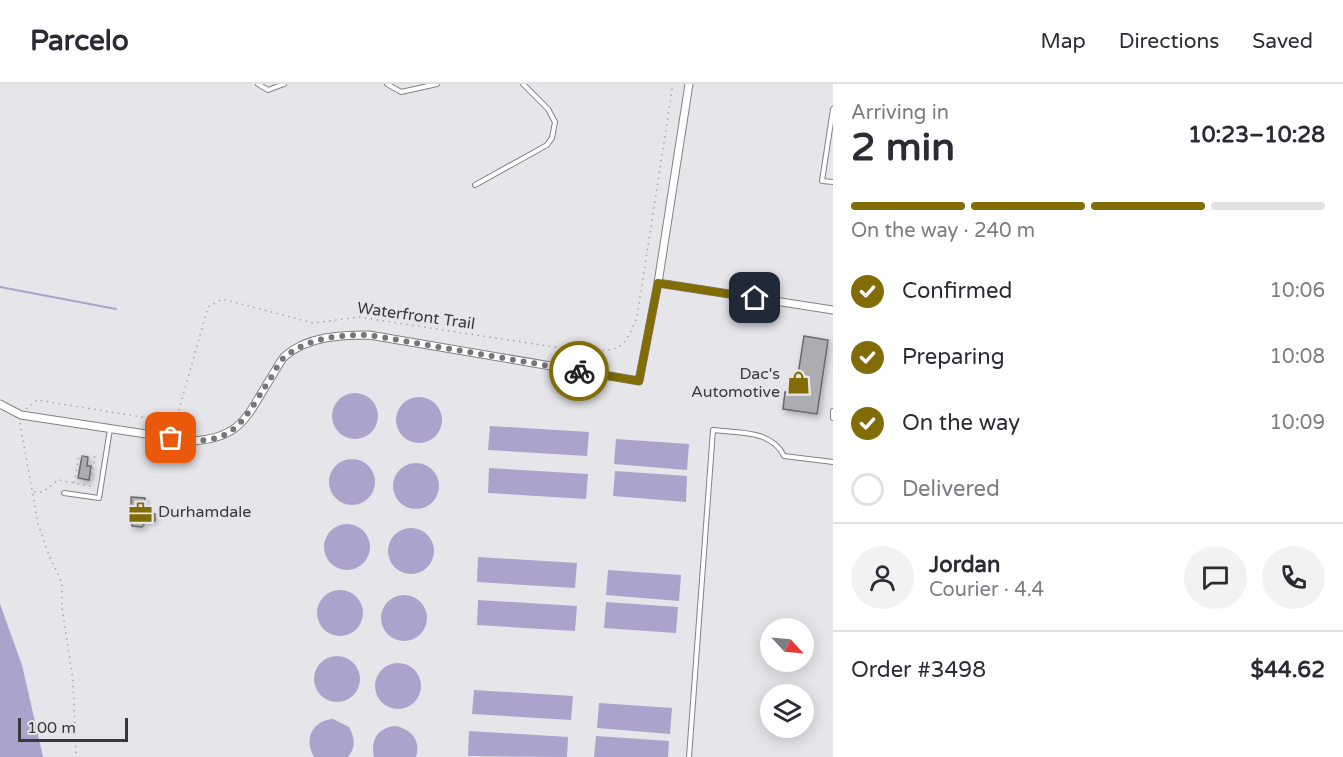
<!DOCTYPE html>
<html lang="en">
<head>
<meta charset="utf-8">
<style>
  :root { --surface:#fff; --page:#f2f2f3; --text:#2b2b33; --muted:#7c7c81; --line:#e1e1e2; --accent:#816c07 }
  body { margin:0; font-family:"Varela Round",sans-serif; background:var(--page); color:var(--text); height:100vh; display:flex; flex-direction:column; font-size:22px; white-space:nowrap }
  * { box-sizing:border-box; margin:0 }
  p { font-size:20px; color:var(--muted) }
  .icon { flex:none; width:33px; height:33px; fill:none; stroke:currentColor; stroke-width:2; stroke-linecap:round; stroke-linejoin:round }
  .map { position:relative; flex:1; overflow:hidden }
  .sheet { display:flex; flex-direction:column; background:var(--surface); width:510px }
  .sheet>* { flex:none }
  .needle { width:39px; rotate:116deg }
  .controls { position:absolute; left:760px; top:534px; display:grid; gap:12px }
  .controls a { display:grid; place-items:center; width:54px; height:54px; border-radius:50%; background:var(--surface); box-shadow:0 3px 15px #0003; font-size:30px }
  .scale { position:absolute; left:18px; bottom:15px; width:110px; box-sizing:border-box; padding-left:6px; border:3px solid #39393a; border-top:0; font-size:16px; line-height:21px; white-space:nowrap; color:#39393a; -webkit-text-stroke:4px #e6e5ea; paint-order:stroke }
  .pin { position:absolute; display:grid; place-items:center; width:51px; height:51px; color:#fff; margin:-26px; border-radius:12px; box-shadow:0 3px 9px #0006 }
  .courier { position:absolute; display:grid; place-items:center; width:60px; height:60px; margin:-30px; border:4px solid #816c07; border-radius:50%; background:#fff; color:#222; box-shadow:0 2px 8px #0007 }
  .head em { font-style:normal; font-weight:800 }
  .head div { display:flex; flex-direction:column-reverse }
  .head { display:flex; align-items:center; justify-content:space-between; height:102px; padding:0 18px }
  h1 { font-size:39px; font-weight:800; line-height:45px }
  .bar { display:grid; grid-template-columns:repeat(4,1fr); gap:9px 6px; align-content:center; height:72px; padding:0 18px }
  .bar i { height:8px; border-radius:4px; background:var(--line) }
  .bar .selected { background:var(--accent) }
  .bar p { grid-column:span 4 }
  .line { display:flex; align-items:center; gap:15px; padding:0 18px; border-top:2px solid var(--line) }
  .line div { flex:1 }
  .round { display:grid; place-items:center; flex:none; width:63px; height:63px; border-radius:32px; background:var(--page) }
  ol { padding:0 18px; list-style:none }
  li { display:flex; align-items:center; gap:18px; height:66px }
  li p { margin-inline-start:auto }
  li .icon { padding:6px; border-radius:50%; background:var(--accent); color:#fff; stroke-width:4 }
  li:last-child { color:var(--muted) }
  li i { width:33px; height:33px; border:3px solid var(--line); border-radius:50% }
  header { display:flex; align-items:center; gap:36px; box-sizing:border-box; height:84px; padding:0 30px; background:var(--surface); border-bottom:2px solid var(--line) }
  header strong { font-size:28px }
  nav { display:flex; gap:33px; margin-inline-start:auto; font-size:21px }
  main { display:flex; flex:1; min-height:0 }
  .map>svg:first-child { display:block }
  .water { fill:#aba3cb }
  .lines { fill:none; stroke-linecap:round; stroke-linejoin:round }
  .stream { stroke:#aba3cb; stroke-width:2 }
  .building { fill:#adadb1; stroke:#6a696d; stroke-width:1.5; filter:url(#shadow) }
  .service-casing { stroke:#828286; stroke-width:6 }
  .minor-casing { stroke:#828286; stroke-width:9 }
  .path { stroke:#a7a6aa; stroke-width:1.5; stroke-dasharray:1.5 4.5; stroke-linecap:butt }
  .service { stroke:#fff; stroke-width:4 }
  .minor { stroke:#fff; stroke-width:7 }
  .done { stroke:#767578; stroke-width:6; stroke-dasharray:0 10.8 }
  .route { stroke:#816c07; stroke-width:8 }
  .labels { text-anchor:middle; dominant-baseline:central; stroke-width:4.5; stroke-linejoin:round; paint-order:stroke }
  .street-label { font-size:16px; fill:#39393a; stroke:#e6e5ea }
  .poi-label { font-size:16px; fill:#39393a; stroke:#e6e5ea; text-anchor:end }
</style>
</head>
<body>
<header>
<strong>Parcelo</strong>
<nav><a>Map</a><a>Directions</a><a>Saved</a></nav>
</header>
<main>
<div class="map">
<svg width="833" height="673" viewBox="0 0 833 673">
  <defs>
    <filter id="shadow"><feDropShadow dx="2" dy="3" stdDeviation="3" flood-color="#0004"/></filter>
  </defs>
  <rect width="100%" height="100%" fill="#e6e5ea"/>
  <g class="water">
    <circle cx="355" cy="332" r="23"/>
    <circle cx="419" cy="336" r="23"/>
    <polygon points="490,342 589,348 587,372 488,366"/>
    <polygon points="616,355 689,360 687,386 614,380"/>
    <circle cx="352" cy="398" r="23"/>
    <circle cx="416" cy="402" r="23"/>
    <polygon points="489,384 588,390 586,415 488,409"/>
    <polygon points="615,387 687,392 686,418 613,412"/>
    <circle cx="347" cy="463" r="23"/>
    <circle cx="411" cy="467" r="23"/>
    <polygon points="478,473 577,479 575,504 477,498"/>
    <polygon points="608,486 681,491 679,517 606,511"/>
    <circle cx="340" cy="529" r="23"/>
    <circle cx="404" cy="534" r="23"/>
    <polygon points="478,516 577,522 575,547 477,541"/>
    <polygon points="606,518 678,523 676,549 604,544"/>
    <polygon points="0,520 22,581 43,673 0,673"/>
    <circle cx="337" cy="595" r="23"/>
    <circle cx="398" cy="602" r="23"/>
    <polygon points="474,606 573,612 571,636 472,630"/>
    <polygon points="599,619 672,624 670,650 597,644"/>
    <path d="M333 635 349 643C355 654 356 663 348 673H314C304 656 311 637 333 635Z"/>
    <path d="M396 642C412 646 421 657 416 673H374C370 656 378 643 396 642Z"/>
    <polygon points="469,647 568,653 567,673 468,672"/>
    <polygon points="596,652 669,657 668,673 594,673"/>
  </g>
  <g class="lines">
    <polyline class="stream" points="0,203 116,225"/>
  </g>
  <g class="building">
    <polygon points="804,252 828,256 817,330 783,325 785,308 795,310"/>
    <polygon points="82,372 88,373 87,382 91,382 89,396 78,394"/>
    <polygon points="131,413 145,414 144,425 147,426 147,430 155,430 155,437 147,436 142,443 132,442"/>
  </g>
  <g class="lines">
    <defs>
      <g id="service">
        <polyline points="258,0 268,6 284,0"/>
        <polyline points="387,0 401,8 437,0"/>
        <polyline points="833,25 822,97 833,98"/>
        <polyline points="475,101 547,61 552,54 555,38 548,25 523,0"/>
        <polyline points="833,327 833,334"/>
        <polyline points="64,409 99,414 110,345"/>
        <path d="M689 673 713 346C738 349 772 346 784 372L833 378"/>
      </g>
      <g id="minor">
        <polyline points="658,199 833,226"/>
        <path d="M0 320 21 331 192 357C243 354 247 331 272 292 276 286 280 277 285 272 308 252 341 251 369 251L639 297 658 199 689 0"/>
      </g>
    </defs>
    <use href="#service" class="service-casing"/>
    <use href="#minor" class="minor-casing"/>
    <g class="path">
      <path d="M26 325 37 316 166 337 178 329 208 223 222 215 313 239 359 233 580 267C617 266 623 270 637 233L673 0"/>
      <polyline points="20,339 38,440 49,471 62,499 62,524 73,596 76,673"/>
      <polyline points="34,408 43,408 58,396 90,402 95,373 79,372 74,399"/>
    </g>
    <use href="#service" class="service"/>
    <use href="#minor" class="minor"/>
  </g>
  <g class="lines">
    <path class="done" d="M171 354C233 364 240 342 270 295 275 288 279 277 286 272 310 253 340 251 369 251L579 287"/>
    <polyline class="route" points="579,287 639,297 658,199 755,214"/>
  </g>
  <defs>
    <symbol id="shop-bare" viewBox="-9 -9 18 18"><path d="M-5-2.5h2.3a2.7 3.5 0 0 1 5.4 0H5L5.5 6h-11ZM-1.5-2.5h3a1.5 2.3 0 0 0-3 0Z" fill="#816c07" stroke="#e6e5ea" stroke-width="2.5" paint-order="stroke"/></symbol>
    <symbol id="office-bare" viewBox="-9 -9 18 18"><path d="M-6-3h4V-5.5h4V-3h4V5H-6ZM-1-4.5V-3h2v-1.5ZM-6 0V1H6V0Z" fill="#816c07" stroke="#e6e5ea" stroke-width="2.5" paint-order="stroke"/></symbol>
  </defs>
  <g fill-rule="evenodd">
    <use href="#shop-bare" x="782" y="282" width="33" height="33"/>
    <use href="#office-bare" x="124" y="412" width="33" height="33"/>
  </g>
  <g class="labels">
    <g class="street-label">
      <text transform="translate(416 232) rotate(8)">Waterfront Trail</text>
    </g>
    <g class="poi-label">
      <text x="780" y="290">Dac's<tspan x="780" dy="18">Automotive</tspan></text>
      <text x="158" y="428" text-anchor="start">Durhamdale</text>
    </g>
  </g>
</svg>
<div class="controls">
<a><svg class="needle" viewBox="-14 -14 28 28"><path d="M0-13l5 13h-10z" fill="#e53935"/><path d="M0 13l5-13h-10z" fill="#7c7c81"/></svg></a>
<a><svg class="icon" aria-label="layers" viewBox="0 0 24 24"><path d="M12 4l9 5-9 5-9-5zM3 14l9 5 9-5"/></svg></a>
</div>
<div class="scale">100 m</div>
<div class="pin" style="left:171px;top:354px;background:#ea580c"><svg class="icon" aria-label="bag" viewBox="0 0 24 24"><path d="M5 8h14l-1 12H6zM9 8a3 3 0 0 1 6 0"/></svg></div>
<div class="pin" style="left:755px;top:214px;background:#1f2937"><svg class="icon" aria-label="home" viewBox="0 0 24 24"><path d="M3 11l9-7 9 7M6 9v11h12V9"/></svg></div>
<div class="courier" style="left:579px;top:287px"><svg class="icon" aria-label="bike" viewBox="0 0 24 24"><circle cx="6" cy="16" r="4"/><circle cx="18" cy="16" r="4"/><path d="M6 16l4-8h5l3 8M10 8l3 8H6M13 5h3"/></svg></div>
</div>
<section class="sheet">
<div class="head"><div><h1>2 min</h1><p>Arriving in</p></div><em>10:23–10:28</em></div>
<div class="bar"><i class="selected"></i><i class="selected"></i><i class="selected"></i><i></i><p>On the way · 240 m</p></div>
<ol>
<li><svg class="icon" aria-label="check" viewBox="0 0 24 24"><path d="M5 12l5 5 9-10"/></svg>Confirmed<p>10:06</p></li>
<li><svg class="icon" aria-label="check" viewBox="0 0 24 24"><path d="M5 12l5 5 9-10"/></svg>Preparing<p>10:08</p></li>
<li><svg class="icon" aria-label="check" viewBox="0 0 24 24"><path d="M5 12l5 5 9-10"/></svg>On the way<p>10:09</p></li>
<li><i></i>Delivered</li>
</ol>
<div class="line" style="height:108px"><a class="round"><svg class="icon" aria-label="person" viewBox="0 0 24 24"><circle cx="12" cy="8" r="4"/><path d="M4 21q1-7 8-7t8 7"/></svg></a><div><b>Jordan</b><p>Courier · 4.4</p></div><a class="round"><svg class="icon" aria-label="chat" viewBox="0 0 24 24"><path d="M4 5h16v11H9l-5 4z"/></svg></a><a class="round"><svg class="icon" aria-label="phone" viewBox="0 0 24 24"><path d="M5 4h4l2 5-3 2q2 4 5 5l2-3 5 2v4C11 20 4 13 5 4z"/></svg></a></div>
<div class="line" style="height:78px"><div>Order #3498</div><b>$44.62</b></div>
</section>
</main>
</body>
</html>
